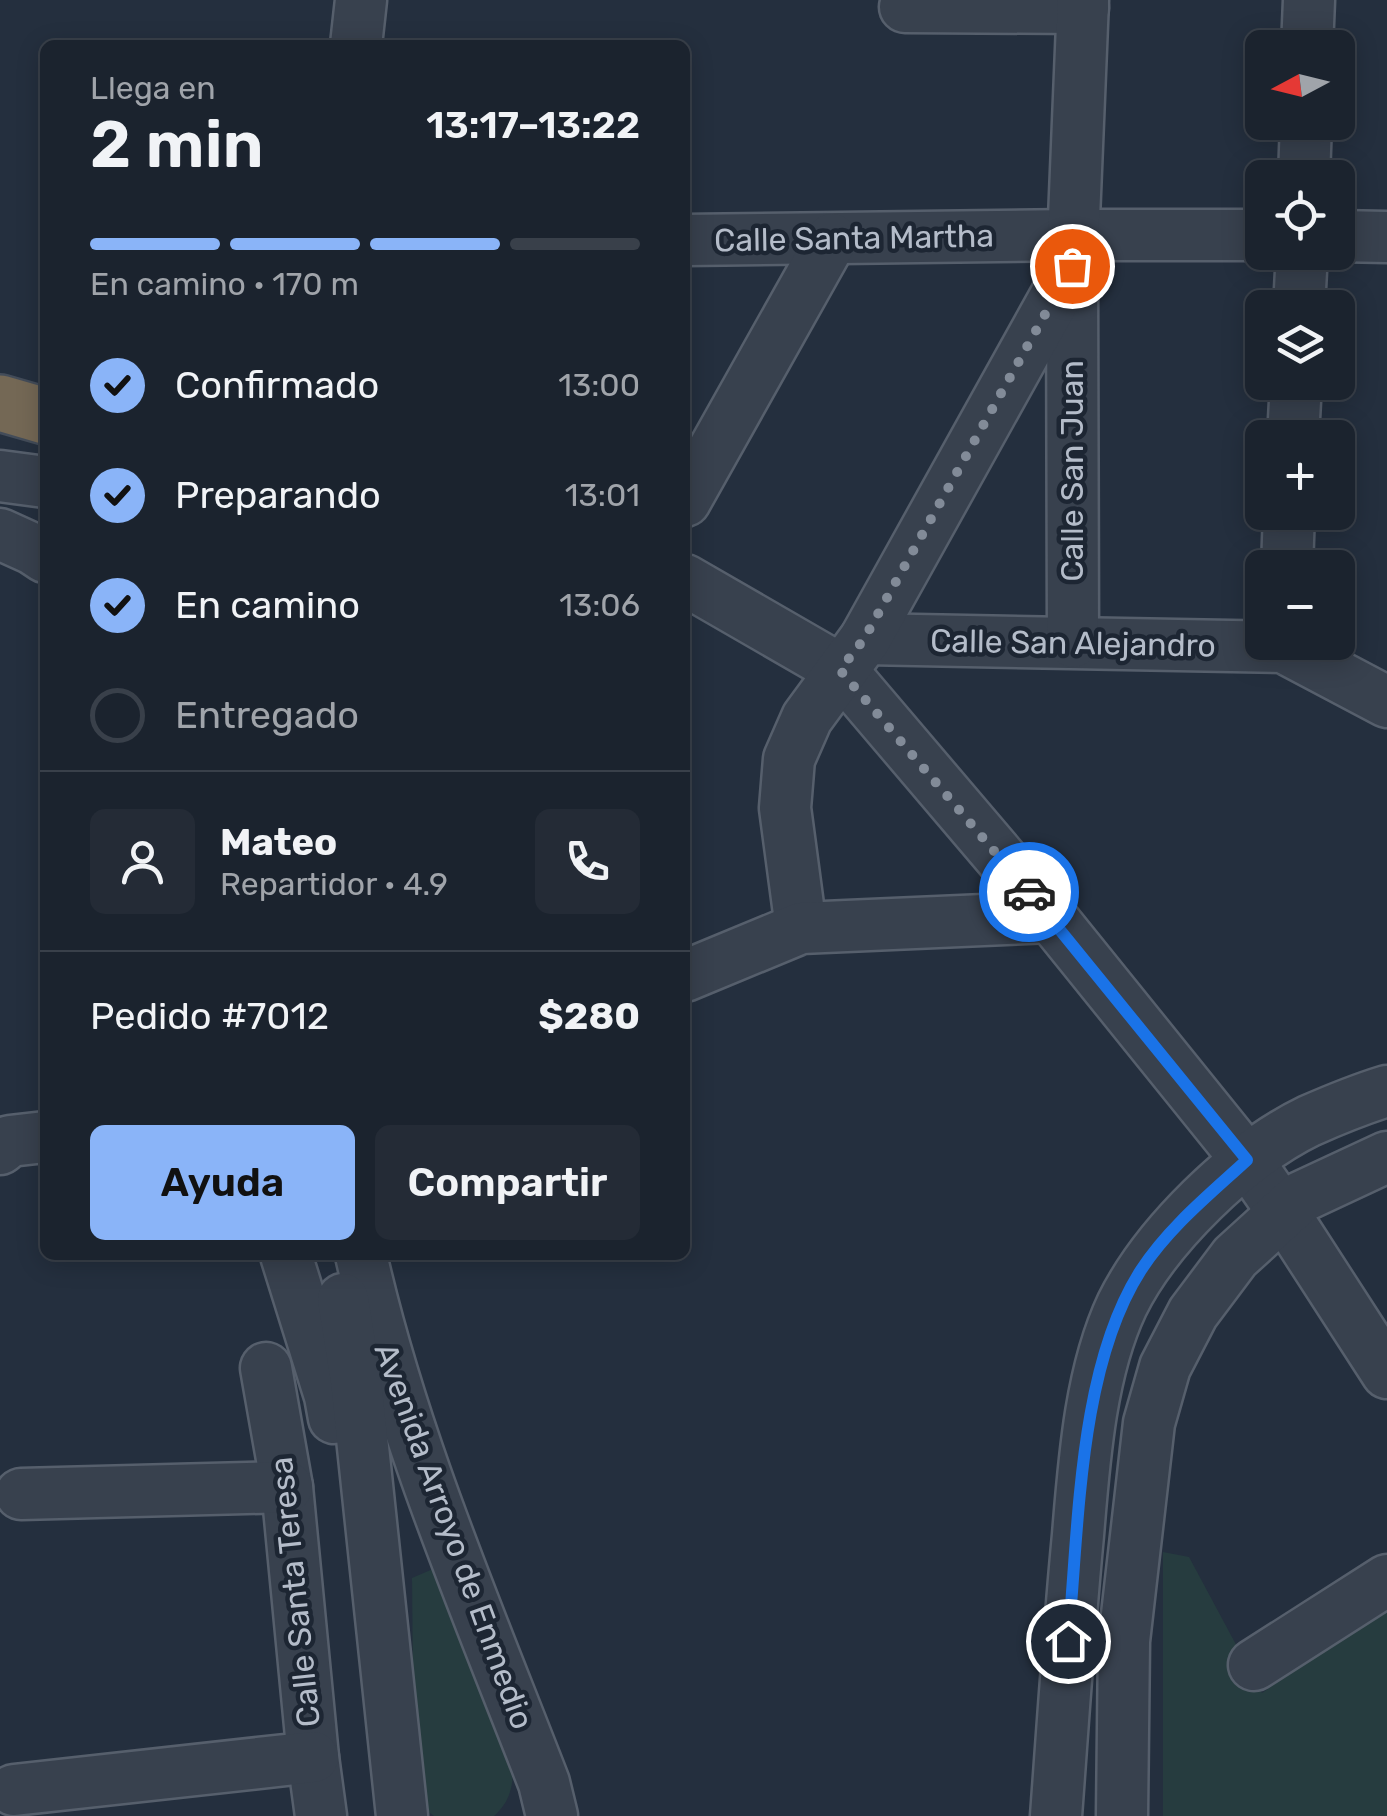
<!DOCTYPE html>
<html lang="es">
<head>
<meta charset="utf-8">
<style>
  :root { --surface:#1b232e; --page:#242b36; --text:#f1f3f6; --muted:#a0a4aa; --line:#39404a; --accent:#8ab4f8 }
  body { margin:0; font-family:Rubik,sans-serif; background:var(--page); color:var(--text); height:100vh; display:flex; flex-direction:column; font-size:38px; white-space:nowrap }
  * { box-sizing:border-box; margin:0 }
  p { font-size:32px; color:var(--muted) }
  .icon { flex:none; width:55px; height:55px; fill:none; stroke:currentColor; stroke-width:2; stroke-linecap:round; stroke-linejoin:round }
  .map { position:relative; flex:1; overflow:hidden }
  .drawer { position:absolute; left:40px; top:40px; width:650px; height:1220px; display:flex; flex-direction:column; background:var(--surface); border-radius:15px; box-shadow:0 5px 25px #0003,0 0 0 2px var(--line) }
  .drawer>* { flex:none }
  .needle { width:65px; rotate:263deg }
  .tools { position:absolute; left:1245px; top:30px; display:grid; gap:20px }
  .tools a { display:grid; place-items:center; width:110px; height:110px; border-radius:15px; background:var(--surface); box-shadow:0 5px 25px #0003,0 0 0 2px var(--line); font-size:50px }
  .pin { position:absolute; display:grid; place-items:center; width:85px; height:85px; color:#fff; margin:-42px; border:5px solid #fff; border-radius:50%; box-shadow:0 2px 10px #0007 }
  .courier { position:absolute; display:grid; place-items:center; width:100px; height:100px; margin:-50px; border:8px solid #1a73e8; border-radius:50%; background:#fff; color:#222; box-shadow:0 2px 12px #0007 }
  .summary em { font-style:normal; font-weight:600 }
  .summary div { display:flex; flex-direction:column-reverse }
  .summary { display:flex; align-items:center; justify-content:space-between; height:170px; padding:0 50px }
  h1 { font-size:65px; font-weight:600; line-height:75px }
  .bar { display:grid; grid-template-columns:repeat(4,1fr); gap:15px 10px; align-content:center; height:120px; padding:0 50px }
  .bar i { height:12px; border-radius:8px; background:var(--line) }
  .bar .on { background:var(--accent) }
  .bar p { grid-column:span 4 }
  .line { display:flex; align-items:center; gap:25px; padding:0 50px; border-top:2px solid var(--line) }
  .line div { flex:1 }
  .round { display:grid; place-items:center; flex:none; width:105px; height:105px; border-radius:15px; background:var(--page) }
  ol { padding:0 50px; list-style:none }
  li { display:flex; align-items:center; gap:30px; height:110px }
  li p { margin-inline-start:auto }
  li .icon { padding:10px; border-radius:50%; background:var(--accent); color:#111; stroke-width:4 }
  li:last-child { color:var(--muted) }
  li i { width:55px; height:55px; border:5px solid var(--line); border-radius:50% }
  .button { display:flex; gap:20px; margin-top:auto; padding:20px 50px }
  .button a { flex:1; height:115px; border-radius:15px; background:var(--accent); color:#111; font-size:40px; font-weight:600; line-height:115px; text-align:center }
  .button a+a { background:var(--page); color:var(--text) }
  .map>svg:first-child { display:block }
  .green { fill:#263c3f }
  .lines { fill:none; stroke-linecap:round; stroke-linejoin:round }
  .minor-casing { stroke:#565f6c; stroke-width:55 }
  .highway-casing { stroke:#434c59; stroke-width:60 }
  .minor { stroke:#38414e; stroke-width:50 }
  .highway { stroke:#746855; stroke-width:55 }
  .done { stroke:#828b98; stroke-width:10; stroke-dasharray:0 18 }
  .route { stroke:#1a73e8; stroke-width:12 }
  .labels { text-anchor:middle; dominant-baseline:central; stroke-width:9; stroke-linejoin:round; paint-order:stroke }
  .street-label { font-size:32px; fill:#b4bcc9; stroke:#1d2633 }
</style>
</head>
<body>
<div class="map">
<svg width="1387" height="1816" viewBox="0 0 1387 1816">
  <rect width="100%" height="100%" fill="#242f3e"/>
  <g class="green">
    <polygon points="1163,1552 1189,1557 1262,1693 1387,1607 1387,1816 1163,1816"/>
    <path d="M433 1569 513 1773C512 1791 508 1803 494 1816H434L426 1810 414 1779 412 1578Z"/>
  </g>
  <g class="lines">
    <defs>
      <g id="minor">
        <polyline points="905,7 1083,8"/>
        <polyline points="356,45 361,0"/>
        <polyline points="1307,48 1309,0"/>
        <polyline points="1304,178 1306,122"/>
        <polyline points="1338,236 1387,237"/>
        <polyline points="685,240 1074,235 1262,235"/>
        <polyline points="1299,308 1302,252"/>
        <polyline points="1293,438 1296,382"/>
        <polyline points="0,476 45,482"/>
        <polyline points="685,501 832,239"/>
        <polyline points="0,534 33,549 45,557"/>
        <polyline points="1287,568 1289,512"/>
        <polyline points="685,580 841,670 1051,917 1247,1160 1283,1212 1387,1373"/>
        <polyline points="865,639 1283,647 1387,702"/>
        <polyline points="1073,642 1072,267 1083,0"/>
        <polyline points="801,928 785,808 789,759 807,718 865,639 1072,267"/>
        <polyline points="685,976 801,928 1051,917"/>
        <polyline points="0,1149 10,1141 45,1137"/>
        <polyline points="286,1255 330,1396 334,1418"/>
        <path d="M361 1255C402 1437 477 1610 544 1783L552 1816"/>
        <polyline points="343,1299 356,1381 402,1816"/>
        <polyline points="266,1368 287,1487 313,1757 321,1816"/>
        <polyline points="21,1494 287,1487"/>
        <polyline points="1254,1665 1387,1580"/>
        <polyline points="14,1790 313,1757"/>
        <path d="M1056 1816C1063 1722 1069 1629 1078 1535 1084 1462 1090 1373 1122 1305 1156 1236 1239 1155 1309 1121 1334 1110 1361 1099 1387 1091"/>
        <polyline points="1122,1816 1124,1641 1149,1423 1165,1367 1193,1313 1235,1257 1301,1197 1387,1157"/>
      </g>
      <polyline id="highway" points="0,403 45,416"/>
    </defs>
    <use href="#minor" class="minor-casing"/>
    <use href="#highway" class="highway-casing"/>
    <use href="#minor" class="minor"/>
    <use href="#highway" class="highway"/>
  </g>
  <g class="lines">
    <polyline class="done" points="1029,892 840,670 864,639 1072,266"/>
    <path class="route" d="M1029 892 1247 1160C1210 1194 1169 1227 1141 1270 1078 1368 1079 1527 1068 1641"/>
  </g>
  <g class="labels">
    <g class="street-label">
      <text transform="translate(854 238) rotate(-1)">Calle Santa Martha</text>
      <text transform="translate(1072 471) rotate(-90)">Calle San Juan</text>
      <text transform="translate(1073 643) rotate(1)">Calle San Alejandro</text>
      <text transform="translate(454 1536) rotate(70)">Avenida Arroyo de Enmedio</text>
      <text transform="translate(295 1592) rotate(-96)">Calle Santa Teresa</text>
    </g>
  </g>
</svg>
<div class="tools">
<a><svg class="needle" viewBox="-14 -14 28 28"><path d="M0-13l5 13h-10z" fill="#e53935"/><path d="M0 13l5-13h-10z" fill="#a0a4aa"/></svg></a>
<a><svg class="icon" aria-label="locate" viewBox="0 0 24 24"><circle cx="12" cy="12" r="6"/><path d="M12 2v4M12 18v4M2 12h4M18 12h4"/></svg></a>
<a><svg class="icon" aria-label="layers" viewBox="0 0 24 24"><path d="M12 4l9 5-9 5-9-5zM3 14l9 5 9-5"/></svg></a>
<a>+</a>
<a>−</a>
</div>
<div class="pin" style="left:1072px;top:266px;background:#ea580c"><svg class="icon" aria-label="bag" viewBox="0 0 24 24"><path d="M5 8h14l-1 12H6zM9 8a3 3 0 0 1 6 0"/></svg></div>
<div class="pin" style="left:1068px;top:1641px;background:#1f2937"><svg class="icon" aria-label="home" viewBox="0 0 24 24"><path d="M3 11l9-7 9 7M6 9v11h12V9"/></svg></div>
<div class="courier" style="left:1029px;top:892px"><svg class="icon" aria-label="car" viewBox="0 0 24 24"><path d="M5 17H2v-5l4-1 3-4h7l3 4 3 1v5h-3M9 17h6M6 11h13"/><circle cx="7" cy="17" r="2"/><circle cx="17" cy="17" r="2"/></svg></div>
<section class="drawer">
<div class="summary"><div><h1>2 min</h1><p>Llega en</p></div><em>13:17–13:22</em></div>
<div class="bar"><i class="on"></i><i class="on"></i><i class="on"></i><i></i><p>En camino · 170 m</p></div>
<ol>
<li><svg class="icon" aria-label="check" viewBox="0 0 24 24"><path d="M5 12l5 5 9-10"/></svg>Confirmado<p>13:00</p></li>
<li><svg class="icon" aria-label="check" viewBox="0 0 24 24"><path d="M5 12l5 5 9-10"/></svg>Preparando<p>13:01</p></li>
<li><svg class="icon" aria-label="check" viewBox="0 0 24 24"><path d="M5 12l5 5 9-10"/></svg>En camino<p>13:06</p></li>
<li><i></i>Entregado</li>
</ol>
<div class="line" style="height:180px"><a class="round"><svg class="icon" aria-label="person" viewBox="0 0 24 24"><circle cx="12" cy="8" r="4"/><path d="M4 21q1-7 8-7t8 7"/></svg></a><div><b>Mateo</b><p>Repartidor · 4.9</p></div><a class="round"><svg class="icon" aria-label="phone" viewBox="0 0 24 24"><path d="M5 4h4l2 5-3 2q2 4 5 5l2-3 5 2v4C11 20 4 13 5 4z"/></svg></a></div>
<div class="line" style="height:130px"><div>Pedido #7012</div><b>$280</b></div>
<div class="button"><a>Ayuda</a><a>Compartir</a></div>
</section>
</div>
</body>
</html>
